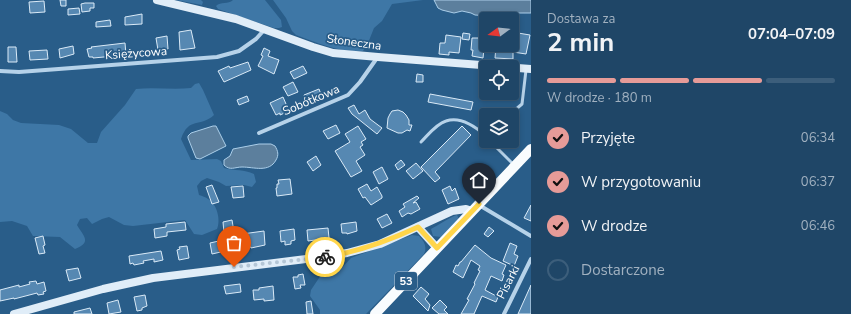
<!DOCTYPE html>
<html lang="pl">
<head>
<meta charset="utf-8">
<style>
  :root { --surface:#1f4667; --page:#274d6d; --text:#f1f3f6; --muted:#a1b1c0; --line:#3c5e7b; --accent:#e69b98 }
  body { margin:0; font-family:"Nunito Sans",sans-serif; background:var(--page); color:var(--text); height:100vh; display:flex; flex-direction:column; font-size:15px; white-space:nowrap }
  * { box-sizing:border-box; margin:0 }
  p { font-size:13px; color:var(--muted) }
  .icon { flex:none; width:22px; height:22px; fill:none; stroke:currentColor; stroke-width:2; stroke-linecap:round; stroke-linejoin:round }
  .map { position:relative; flex:1; overflow:hidden }
  .details { display:flex; flex-direction:column; background:var(--surface); width:320px }
  .details>* { flex:none }
  .needle { width:26px; rotate:255deg }
  .tools { position:absolute; left:479px; top:12px; display:grid; gap:8px }
  .tools a { display:grid; place-items:center; width:40px; height:40px; border-radius:4px; background:var(--surface); box-shadow:0 2px 6px #0003,0 0 0 1px var(--line); font-size:20px }
  .pin { position:absolute; display:grid; place-items:center; width:34px; height:34px; color:#fff; margin:-41px -17px; border-radius:50% 50% 50% 0; rotate:-45deg; box-shadow:0 0 4px #0007 }
  .pin .icon { rotate:45deg }
  .courier { position:absolute; display:grid; place-items:center; width:40px; height:40px; margin:-20px; border:3px solid #ffd54a; border-radius:50%; background:#fff; color:#222; box-shadow:0 1px 5px #0007 }
  .headline em { font-style:normal; font-weight:700 }
  .headline div { display:flex; flex-direction:column-reverse }
  .headline { display:flex; align-items:center; justify-content:space-between; height:68px; padding:0 16px }
  h1 { font-size:26px; font-weight:700; line-height:30px }
  .bar { display:grid; grid-template-columns:repeat(4,1fr); gap:6px 4px; align-content:center; height:48px; padding:0 16px }
  .bar i { height:5px; border-radius:3px; background:var(--line) }
  .bar .on { background:var(--accent) }
  .bar p { grid-column:span 4 }
  ol { padding:0 16px; list-style:none }
  li { display:flex; align-items:center; gap:12px; height:44px }
  li p { margin-inline-start:auto }
  li .icon { padding:4px; border-radius:50%; background:var(--accent); color:#111; stroke-width:4 }
  li:last-child { color:var(--muted) }
  li i { width:22px; height:22px; border:2px solid var(--line); border-radius:50% }
  main { display:flex; flex:1; min-height:0 }
  .map>svg:first-child { display:block }
  .green { fill:#3e77a6 }
  .water { fill:#5c7f9d; stroke:#abcee9 }
  .building { fill:#5688b2; stroke:#daeaf7 }
  .lines { fill:none; stroke-linecap:round; stroke-linejoin:round }
  .lane { stroke:#b6d2e9; stroke-width:3 }
  .street { stroke:#b6d2e9; stroke-width:4 }
  .secondary { stroke:#e0edf8; stroke-width:8 }
  .primary { stroke:#f9fcfe; stroke-width:10 }
  .done { stroke:#b4c6d6; stroke-width:4; stroke-dasharray:0 7.2 }
  .route { stroke:#ffd54a; stroke-width:5 }
  .labels { text-anchor:middle; dominant-baseline:central; stroke-width:3.5; stroke-linejoin:round; paint-order:stroke }
  .shield { fill:#295d89; stroke:#bfcedc; stroke-width:1 }
  .shield-label { font-size:11px; font-weight:bold; fill:#fff }
  .street-label { font-size:12px; fill:#fff; stroke:#295d89 }
</style>
</head>
<body>
<main>
<div class="map">
<svg width="531" height="314" viewBox="0 0 531 314">
  <rect width="100%" height="100%" fill="#295d89"/>
  <g class="green">
    <polygon points="176,0 201,0 203,2 202,5"/>
    <path d="M233 0H265L281 20 282 27 279 28H274L218 9 216 6C221 1 228 5 233 0Z"/>
    <path d="M273 0H423L392 4 382 21 374 28 368 43 363 51C340 53 317 43 296 35L292 31 286 18Z"/>
    <path d="M199 83 203 90 214 115C200 128 189 116 181 139L191 160 217 159 221 161 224 168C235 171 244 169 254 174L256 182 252 187 244 185 226 186 219 182 207 178 201 181 197 186 199 195C202 196 206 197 208 199 217 204 221 220 217 229L202 235 194 234 185 220 133 226 124 225 109 217 102 219 92 224 87 218 80 219 77 225C84 237 92 242 75 249L60 237 33 236 27 226 12 221 0 222V111L7 114 13 120 21 123 59 125 71 129 88 143H97L101 132 125 105 136 89C154 87 173 90 191 88L195 84Z"/>
    <path d="M457 215 459 219 441 237 433 236 431 229C437 226 452 216 457 215Z"/>
    <path d="M412 235 419 236C425 242 427 247 424 254L366 314H320V310L310 296 311 290 323 272 325 271 329 276 338 272 351 258Z"/>
  </g>
  <g class="water">
    <polygon points="434,0 531,0 531,13 519,13 491,16 475,15 471,13 462,11 454,13 442,10 438,8"/>
    <polygon points="213,126 216,126 226,146 200,159 196,158 188,138 188,136 191,133"/>
    <path d="M259 144H271L275 146C278 151 279 155 276 160 269 173 254 167 242 167 235 167 230 171 224 165V160L230 156 233 149Z"/>
  </g>
  <g class="building">
    <polygon points="60,0 66,0 66,6 61,6"/>
    <polygon points="44,1 45,12 30,13 29,2"/>
    <polygon points="85,3 94,3 94,8 90,8 90,11 82,12 81,4"/>
    <polygon points="79,8 80,14 68,15 68,9"/>
    <polygon points="142,14 142,24 125,25 125,17"/>
    <polygon points="110,20 111,26 96,27 96,22"/>
    <polygon points="191,30 195,48 180,50 179,32"/>
    <polygon points="512,32 530,35 526,54 513,52 513,59 495,58 496,46 512,46"/>
    <polygon points="463,33 470,34 469,40 462,39"/>
    <polygon points="446,35 461,37 459,53 449,52 449,55 439,54 440,43 445,43"/>
    <polygon points="167,36 168,49 158,50 156,38"/>
    <polygon points="472,38 480,38 479,46 481,46 480,48 484,49 483,58 472,56 473,50 471,50"/>
    <polygon points="125,43 126,55 93,58 93,57 89,57 87,49 92,48 91,47"/>
    <polygon points="73,46 74,54 60,58 59,49"/>
    <polygon points="8,47 16,47 17,62 8,62"/>
    <polygon points="264,48 270,51 268,56 279,60 274,74 258,66 263,56 261,55"/>
    <polygon points="47,50 48,59 30,60 29,51"/>
    <polygon points="248,62 251,70 224,82 218,71 229,66 230,68"/>
    <polygon points="303,66 307,73 294,79 290,72"/>
    <polygon points="417,74 423,75 423,82 416,82"/>
    <polygon points="293,82 298,92 288,96 283,87"/>
    <polygon points="319,89 322,97 320,97 321,99 308,105 304,95"/>
    <polygon points="430,94 473,102 471,110 428,102"/>
    <polygon points="247,96 249,101 239,105 237,100"/>
    <polygon points="283,97 289,111 280,115 280,113 276,115 270,103"/>
    <polygon points="354,105 359,114 365,110 370,119 382,128 377,134 352,114 348,108"/>
    <polygon points="398,110 403,112 406,115 409,120 409,125 412,125 410,131 407,130 402,133 398,133 387,128 388,118 390,114 392,111"/>
    <polygon points="512,119 519,126 512,133"/>
    <polygon points="336,125 340,133 328,139 323,131"/>
    <polygon points="358,126 366,139 361,142 363,145 360,147 365,155 356,161 362,171 351,177 335,151 350,142 345,134"/>
    <polygon points="462,126 471,135 435,172 440,178 435,182 421,167"/>
    <polygon points="316,156 321,165 313,171 307,162"/>
    <polygon points="401,160 405,165 398,170 395,165"/>
    <polygon points="416,163 423,171 413,179 406,171"/>
    <polygon points="382,167 388,179 379,184 373,172"/>
    <polygon points="290,179 292,194 277,196 276,188 277,188 277,184 279,184 278,180"/>
    <polygon points="367,184 371,191 377,187 382,196 382,198 371,205 365,197 363,198 358,189"/>
    <polygon points="212,185 219,202 212,204 206,187"/>
    <polygon points="243,186 244,197 233,198 231,187"/>
    <polygon points="450,186 452,191 455,188 459,199 448,204 442,190"/>
    <polygon points="417,196 419,198 413,203 416,202 420,209 411,214 408,213 402,217 399,211 405,207 403,204"/>
    <polygon points="531,205 531,221 524,218"/>
    <polygon points="387,214 392,223 382,228 377,219"/>
    <polygon points="232,220 234,232 224,233 223,222"/>
    <polygon points="185,222 186,230 167,232 167,236 155,238 154,229 166,227 166,224"/>
    <polygon points="356,222 357,231 347,234 347,233 342,233 341,224"/>
    <polygon points="489,227 494,231 488,237 484,234"/>
    <polygon points="328,228 329,238 308,241 307,230"/>
    <polygon points="294,229 295,240 291,241 291,244 285,245 285,241 281,242 280,231"/>
    <polygon points="264,231 265,245 251,248 251,247 243,248 242,234"/>
    <polygon points="43,236 45,245 43,246 45,253 39,254 35,238"/>
    <polygon points="223,240 225,251 212,254 210,243"/>
    <polygon points="510,243 517,246 514,254 518,256 514,266 503,261"/>
    <polygon points="475,245 491,258 506,265 502,274 504,275 502,281 491,276 485,290 498,297 496,302 482,296 474,314 461,314 469,300 467,299 475,284 474,283 480,271 478,270 480,266 471,260 463,278 453,272 456,265 458,266 460,262 461,262"/>
    <polygon points="187,246 189,258 179,260 177,250 180,249 179,247"/>
    <polygon points="161,251 163,260 154,262 154,259 143,261 144,263 134,265 133,263 130,264 129,256"/>
    <polygon points="78,268 81,278 69,281 66,270"/>
    <polygon points="303,274 305,285 300,285 301,288 295,289 293,277 298,277 298,275"/>
    <polygon points="36,281 37,284 44,282 46,291 43,292 44,294 38,295 37,293 14,299 14,298 0,301 0,290 19,285 19,287 30,284 29,282"/>
    <polygon points="240,284 241,292 226,294 224,286"/>
    <polygon points="531,285 531,314 518,314"/>
    <polygon points="273,286 274,300 264,301 264,299 254,300 253,290 259,290 259,288"/>
    <polygon points="421,287 429,294 425,299 430,305 428,311 413,296"/>
    <polygon points="145,295 147,306 142,308 142,310 137,311 134,297"/>
    <polygon points="118,300 121,312 109,314 107,303"/>
    <polygon points="440,300 447,307 444,310 448,314 439,314 432,308"/>
    <polygon points="311,301 313,314 307,314 306,302"/>
    <polygon points="90,308 92,314 74,314 74,312"/>
  </g>
  <g class="lines">
    <g class="lane">
      <polyline points="505,115 515,110 522,104 526,70"/>
      <polyline points="490,141 514,165"/>
      <path d="M421 142C428 135 436 124 446 121 460 116 476 127 486 136"/>
    </g>
    <g class="street">
      <polyline points="0,71 19,72 217,57 239,51 256,39 265,29"/>
      <polyline points="259,133 348,95 360,82 377,58"/>
      <polyline points="479,205 531,236"/>
      <polyline points="504,314 531,259"/>
    </g>
    <g class="secondary">
      <polyline points="157,0 236,19 313,47 333,53 378,57 531,69"/>
      <polyline points="418,227 437,248"/>
      <polyline points="14,314 103,289 153,278 322,257 347,253 380,244 452,211 466,209 472,211"/>
    </g>
    <polyline class="primary" points="375,314 531,149"/>
  </g>
  <g class="lines">
    <polyline class="done" points="234,267 325,257"/>
    <path class="route" d="M325 257C358 252 388 241 418 227L437 248 479 204"/>
  </g>
  <g class="labels">
    <rect class="shield" x="395" y="272" width="22" height="18" rx="3"/>
    <g class="shield-label">
      <text x="406" y="281">53</text>
    </g>
    <g class="street-label">
      <text transform="translate(354 42) rotate(8)">Słoneczna</text>
      <text transform="translate(136 53) rotate(-4)">Księżycowa</text>
      <text transform="translate(311 100) rotate(-23)">Sobótkowa</text>
      <text transform="translate(508 282) rotate(-63)">Pisarki</text>
    </g>
  </g>
</svg>
<div class="tools">
<a><svg class="needle" viewBox="-14 -14 28 28"><path d="M0-13l5 13h-10z" fill="#e53935"/><path d="M0 13l5-13h-10z" fill="#a1b1c0"/></svg></a>
<a><svg class="icon" aria-label="locate" viewBox="0 0 24 24"><circle cx="12" cy="12" r="6"/><path d="M12 2v4M12 18v4M2 12h4M18 12h4"/></svg></a>
<a><svg class="icon" aria-label="layers" viewBox="0 0 24 24"><path d="M12 4l9 5-9 5-9-5zM3 14l9 5 9-5"/></svg></a>
</div>
<div class="pin" style="left:234px;top:267px;background:#ea580c"><svg class="icon" aria-label="bag" viewBox="0 0 24 24"><path d="M5 8h14l-1 12H6zM9 8a3 3 0 0 1 6 0"/></svg></div>
<div class="pin" style="left:479px;top:204px;background:#1f2937"><svg class="icon" aria-label="home" viewBox="0 0 24 24"><path d="M3 11l9-7 9 7M6 9v11h12V9"/></svg></div>
<div class="courier" style="left:325px;top:257px"><svg class="icon" aria-label="bike" viewBox="0 0 24 24"><circle cx="6" cy="16" r="4"/><circle cx="18" cy="16" r="4"/><path d="M6 16l4-8h5l3 8M10 8l3 8H6M13 5h3"/></svg></div>
</div>
<section class="details">
<div class="headline"><div><h1>2 min</h1><p>Dostawa za</p></div><em>07:04–07:09</em></div>
<div class="bar"><i class="on"></i><i class="on"></i><i class="on"></i><i></i><p>W drodze · 180 m</p></div>
<ol>
<li><svg class="icon" aria-label="check" viewBox="0 0 24 24"><path d="M5 12l5 5 9-10"/></svg>Przyjęte<p>06:34</p></li>
<li><svg class="icon" aria-label="check" viewBox="0 0 24 24"><path d="M5 12l5 5 9-10"/></svg>W przygotowaniu<p>06:37</p></li>
<li><svg class="icon" aria-label="check" viewBox="0 0 24 24"><path d="M5 12l5 5 9-10"/></svg>W drodze<p>06:46</p></li>
<li><i></i>Dostarczone</li>
</ol>
</section>
</main>
</body>
</html>
